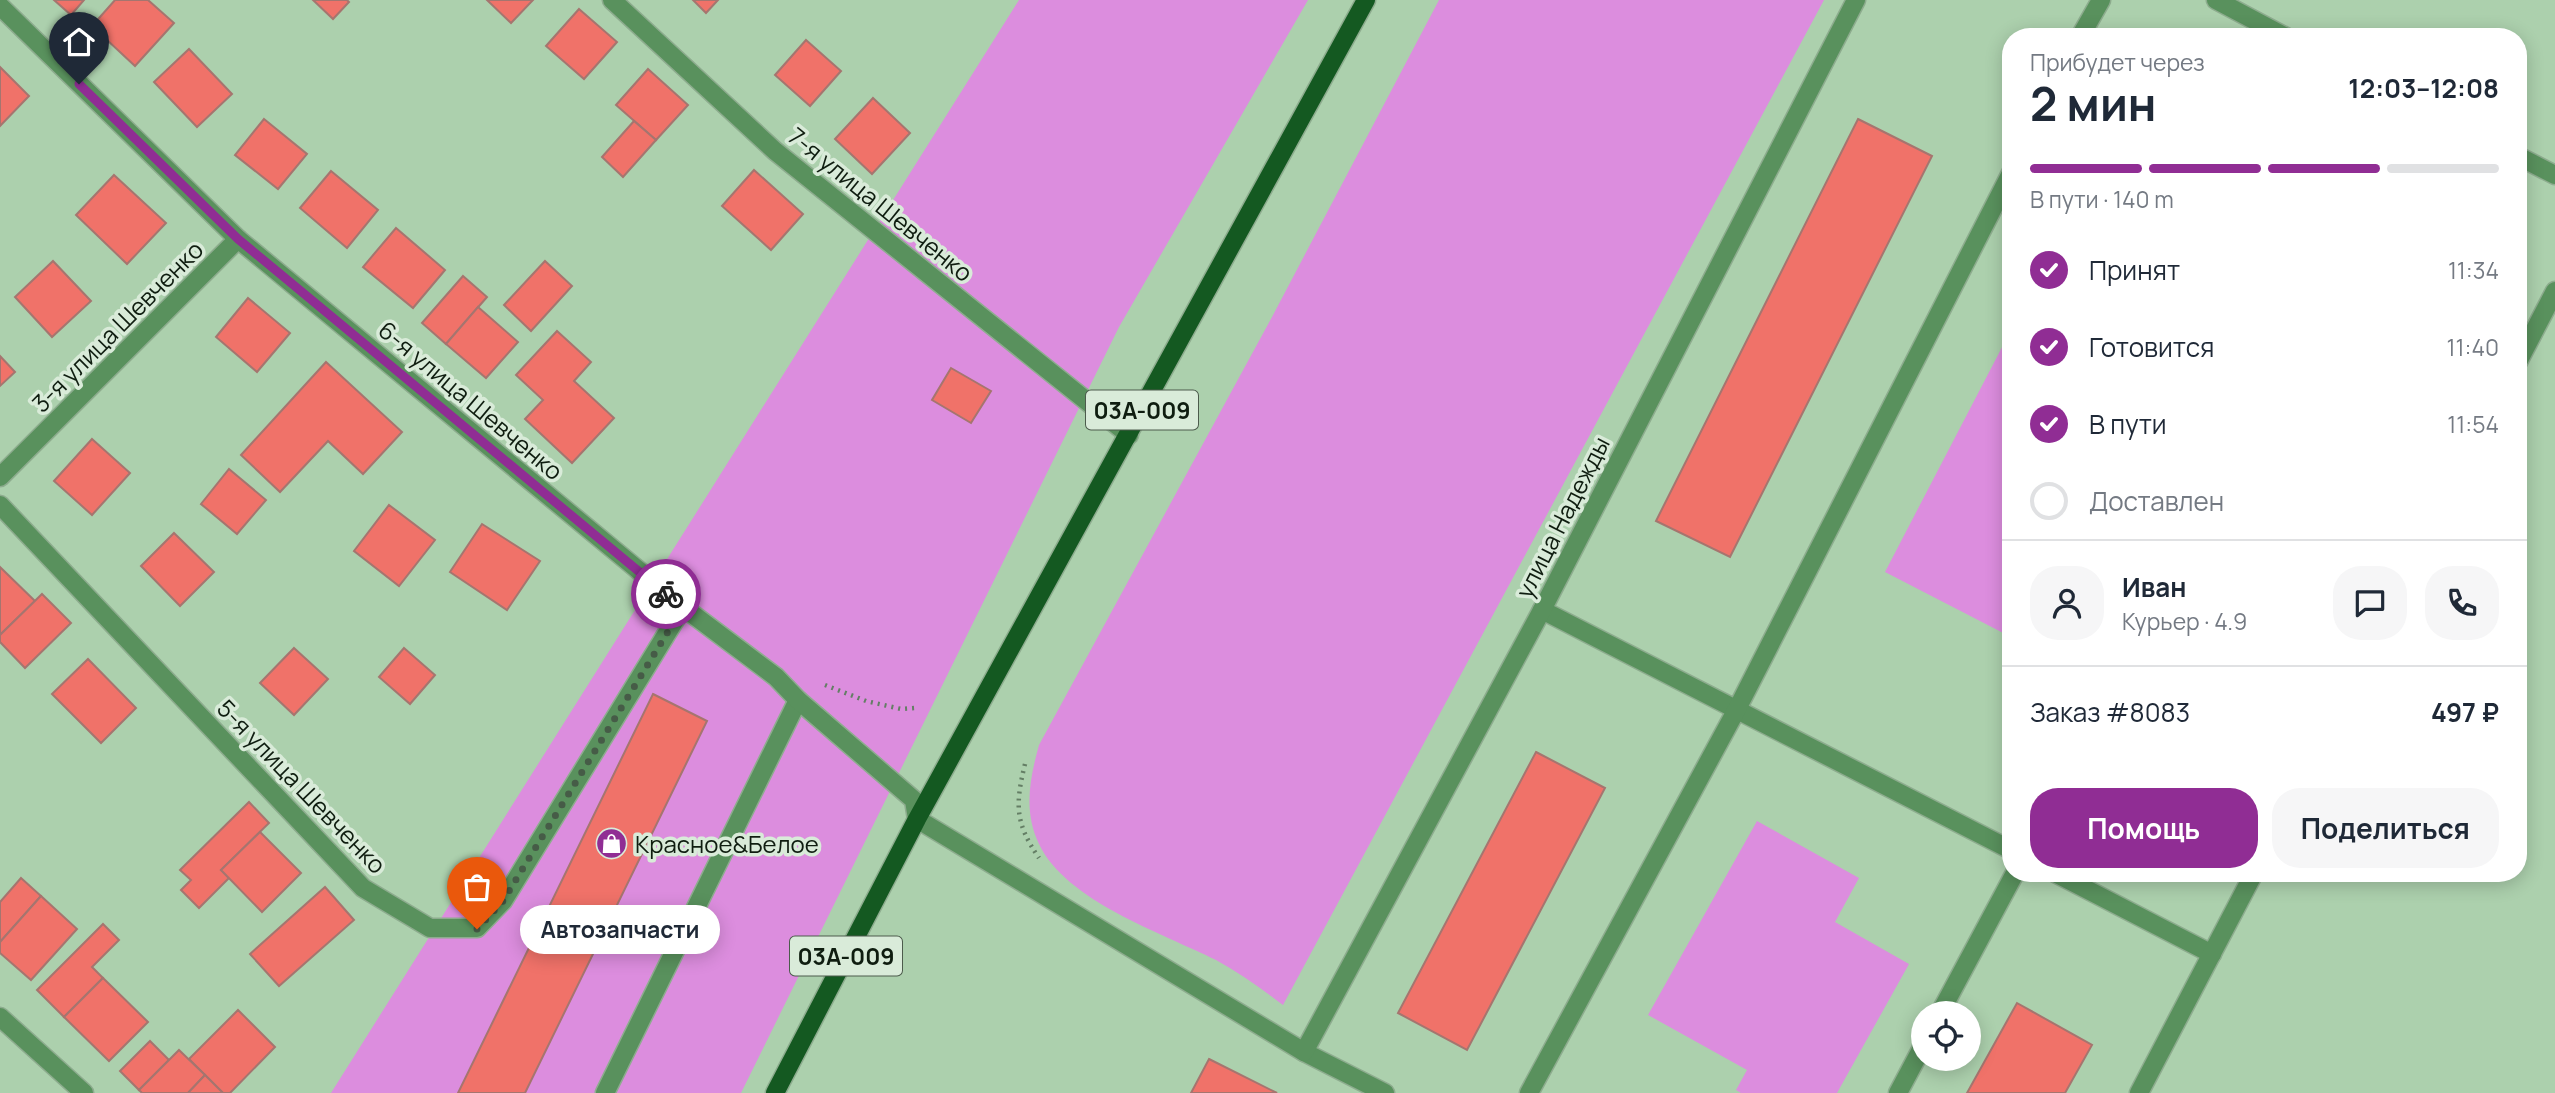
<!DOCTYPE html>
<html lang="ru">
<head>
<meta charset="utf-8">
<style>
  :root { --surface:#fff; --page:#f6f6f7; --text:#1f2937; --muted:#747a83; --line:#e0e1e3; --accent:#902d94 }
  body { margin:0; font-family:Manrope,sans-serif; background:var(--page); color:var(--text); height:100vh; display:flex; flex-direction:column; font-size:26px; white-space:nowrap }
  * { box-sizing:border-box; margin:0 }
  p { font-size:23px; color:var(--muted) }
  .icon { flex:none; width:38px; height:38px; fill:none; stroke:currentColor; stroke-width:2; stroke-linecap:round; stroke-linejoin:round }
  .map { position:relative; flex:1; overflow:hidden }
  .drawer { position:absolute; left:2002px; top:28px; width:525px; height:854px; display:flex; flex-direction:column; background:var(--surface); border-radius:28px; box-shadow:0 4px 18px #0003 }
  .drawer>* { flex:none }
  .fabs { position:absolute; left:1911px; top:1001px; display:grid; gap:14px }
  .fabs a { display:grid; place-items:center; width:70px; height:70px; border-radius:50%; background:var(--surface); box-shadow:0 4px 18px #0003; font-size:35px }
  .pin { position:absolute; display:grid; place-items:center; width:60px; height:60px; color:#fff; margin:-72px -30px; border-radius:50% 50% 50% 0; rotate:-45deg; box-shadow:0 0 7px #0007 }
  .pin .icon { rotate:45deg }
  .courier { position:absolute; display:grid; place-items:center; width:70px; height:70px; margin:-35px; border:5px solid #902d94; border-radius:50%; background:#fff; color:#222; box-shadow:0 2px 9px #0007 }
  .bubble { position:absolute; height:49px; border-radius:24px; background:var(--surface); box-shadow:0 4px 18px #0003; font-size:23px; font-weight:700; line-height:49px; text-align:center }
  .headline em { font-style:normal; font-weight:700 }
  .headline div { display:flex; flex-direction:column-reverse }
  .headline { display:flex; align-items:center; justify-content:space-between; height:119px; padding:0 28px }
  h1 { font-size:46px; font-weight:700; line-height:52px }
  .bar { display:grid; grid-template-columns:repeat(4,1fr); gap:10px 7px; align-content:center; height:84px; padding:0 28px }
  .bar i { height:9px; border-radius:5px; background:var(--line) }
  .bar .active { background:var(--accent) }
  .bar p { grid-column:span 4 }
  .line { display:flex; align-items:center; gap:18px; padding:0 28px; border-top:2px solid var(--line) }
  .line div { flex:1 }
  .round { display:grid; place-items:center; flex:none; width:74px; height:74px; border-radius:28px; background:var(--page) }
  ol { padding:0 28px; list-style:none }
  li { display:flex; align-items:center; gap:21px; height:77px }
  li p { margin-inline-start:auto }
  li .icon { padding:7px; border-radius:50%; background:var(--accent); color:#fff; stroke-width:4 }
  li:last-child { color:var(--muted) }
  li i { width:38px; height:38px; border:4px solid var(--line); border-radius:50% }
  .primary-button { display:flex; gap:14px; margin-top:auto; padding:14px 28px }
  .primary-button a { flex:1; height:80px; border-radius:28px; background:var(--accent); color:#fff; font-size:28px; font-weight:700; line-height:80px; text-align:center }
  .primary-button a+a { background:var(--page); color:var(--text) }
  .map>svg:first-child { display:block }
  .green { fill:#dc8dde }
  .building { fill:#f07269; stroke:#a5756f; stroke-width:2 }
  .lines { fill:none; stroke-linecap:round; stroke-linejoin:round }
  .service-casing { stroke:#8dac8e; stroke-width:21 }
  .minor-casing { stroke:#8dac8e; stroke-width:21 }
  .primary-casing { stroke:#8dac8e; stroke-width:21 }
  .path { stroke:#647e65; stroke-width:4.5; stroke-dasharray:2 5; stroke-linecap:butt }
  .service { stroke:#59915d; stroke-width:18 }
  .minor { stroke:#59915d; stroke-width:18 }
  .primary { stroke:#145921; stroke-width:18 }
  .done { stroke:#465c47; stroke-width:7; stroke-dasharray:0 12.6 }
  .route { stroke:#902d94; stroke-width:9 }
  .labels { text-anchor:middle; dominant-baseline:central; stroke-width:7; stroke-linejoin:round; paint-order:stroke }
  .shield { fill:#d9ebd9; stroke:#4c5b4c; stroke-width:2 }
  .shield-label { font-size:23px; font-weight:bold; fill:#0f1d10 }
  .street-label { font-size:24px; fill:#0f1d10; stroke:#d9ebd9 }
  .poi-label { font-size:24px; fill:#0f1d10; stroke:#d9ebd9; text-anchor:start }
</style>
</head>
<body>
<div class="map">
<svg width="2555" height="1093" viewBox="0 0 2555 1093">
  <rect width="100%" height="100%" fill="#acd0ad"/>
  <g class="green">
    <polygon points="1019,0 1308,0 1119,327 741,1093 331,1093"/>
    <path d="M1439 0H1824L1283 1005C1262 989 1240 973 1216 960 1162 933 1066 901 1039 844 1023 811 1030 778 1039 745L1272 317Z"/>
    <polygon points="2011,330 2011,637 1885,572"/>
    <polygon points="1757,821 1859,878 1835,922 1909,964 1837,1093 1741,1093 1736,1090 1747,1070 1648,1015"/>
  </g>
  <g class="building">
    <polygon points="54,0 84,0 71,15"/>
    <polygon points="115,0 148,0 174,23 135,66 92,26"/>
    <polygon points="313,0 347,0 349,2 333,19"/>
    <polygon points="487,0 533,0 511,23"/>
    <polygon points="693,0 718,0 706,13"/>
    <polygon points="579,9 617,42 584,79 546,46"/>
    <polygon points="806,40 841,71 810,106 775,75"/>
    <polygon points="189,49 232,94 197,127 154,82"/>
    <polygon points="0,67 29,96 0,126"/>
    <polygon points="648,69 688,105 656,140 616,105"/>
    <polygon points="873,98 910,133 872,174 835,139"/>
    <polygon points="264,119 307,154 278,189 235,155"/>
    <polygon points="1858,119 1932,156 1730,557 1656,521"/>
    <polygon points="634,121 656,140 623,177 602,157"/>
    <polygon points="754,170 803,214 771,250 722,206"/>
    <polygon points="331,171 378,210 347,248 300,208"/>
    <polygon points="114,175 166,223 127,264 76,215"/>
    <polygon points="396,228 445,270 413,308 363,267"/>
    <polygon points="53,261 91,301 52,337 15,297"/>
    <polygon points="545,261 572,286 531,331 504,305"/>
    <polygon points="463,276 487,297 446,344 422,323"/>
    <polygon points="248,298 290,333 257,372 216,337"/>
    <polygon points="478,307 518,342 486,378 446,344"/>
    <polygon points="557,331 591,362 574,381 614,418 572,463 525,419 543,400 516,375"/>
    <polygon points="0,356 15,372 0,386"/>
    <polygon points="326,362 402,432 363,474 328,441 280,492 241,455"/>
    <polygon points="951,368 991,391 971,423 932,400"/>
    <polygon points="92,439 130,473 92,515 54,481"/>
    <polygon points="229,469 266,500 237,534 201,504"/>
    <polygon points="389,505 435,540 399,586 354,551"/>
    <polygon points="482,524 540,561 507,610 450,572"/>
    <polygon points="174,533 214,572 180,606 141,566"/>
    <polygon points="0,567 35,601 0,635"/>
    <polygon points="42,594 71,623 25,668 0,642 0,635"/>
    <polygon points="294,648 328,679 294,715 260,683"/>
    <polygon points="404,648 435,675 410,704 379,677"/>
    <polygon points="88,659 136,708 101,743 52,694"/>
    <polygon points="653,694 707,721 525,1093 458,1093"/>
    <polygon points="1536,752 1605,788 1467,1050 1398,1013"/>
    <polygon points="249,802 269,823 221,870 229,878 199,908 181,890 191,880 180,870"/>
    <polygon points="260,832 301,873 262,912 221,870"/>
    <polygon points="21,878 41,896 0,942 0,902"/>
    <polygon points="325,887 354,920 279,986 250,954"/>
    <polygon points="41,896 77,929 31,980 0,953 0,942"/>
    <polygon points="103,924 119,940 92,967 103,978 64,1017 37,990"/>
    <polygon points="103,978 148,1022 109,1061 64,1017"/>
    <polygon points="2017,1003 2092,1045 2065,1093 1967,1093"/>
    <polygon points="238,1010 275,1047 230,1093 223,1093 189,1059"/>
    <polygon points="150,1041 169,1060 139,1090 120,1071"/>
    <polygon points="179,1050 205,1075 188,1093 142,1093 139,1090"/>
    <polygon points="1209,1059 1277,1093 1191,1093"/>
    <polygon points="205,1075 223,1093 188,1093"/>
  </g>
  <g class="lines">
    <defs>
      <g id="service">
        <polyline points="2216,0 2286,37"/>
        <polyline points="2080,37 2101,0"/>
        <polyline points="2518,156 2555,175"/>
        <polyline points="2518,362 2555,291"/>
        <polyline points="1542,610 2011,850"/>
        <polyline points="2055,873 2212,954"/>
        <polyline points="1940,1013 2015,873"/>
        <polyline points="1304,1052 1385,1093"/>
        <polyline points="605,1093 798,700"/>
        <polyline points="1529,1093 1737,709 2011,173"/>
        <polyline points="1898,1093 1923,1046"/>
        <polyline points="2139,1093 2254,873"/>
      </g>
      <g id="minor">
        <polyline points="612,0 775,151 1129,435"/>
        <polyline points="0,6 238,239 683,607 776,677 798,700 914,800 917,819 1304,1052 1542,610 1856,0"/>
        <polyline points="0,477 238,239"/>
        <polyline points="0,505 363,888 430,928 477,928 503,901 683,607"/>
        <polyline points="0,1017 84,1093"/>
      </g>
      <polyline id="primary" points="775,1093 917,819 1366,0"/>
    </defs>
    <use href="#service" class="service-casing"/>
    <use href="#minor" class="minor-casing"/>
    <use href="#primary" class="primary-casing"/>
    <g class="path">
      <polyline points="825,685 866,701 901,709 915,708"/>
      <path d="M1025 764C1015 805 1015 823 1039 858"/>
    </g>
    <use href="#service" class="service"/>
    <use href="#minor" class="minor"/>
    <use href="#primary" class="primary"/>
  </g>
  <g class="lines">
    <polyline class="done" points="477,929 503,901 683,607 666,594"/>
    <polyline class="route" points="79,84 238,239 666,594"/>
  </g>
  <defs>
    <symbol id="shop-disc" viewBox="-11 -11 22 22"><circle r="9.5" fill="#902d94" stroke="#d9ebd9"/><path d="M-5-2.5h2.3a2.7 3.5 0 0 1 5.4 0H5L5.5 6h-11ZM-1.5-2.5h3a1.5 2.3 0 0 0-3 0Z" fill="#fff"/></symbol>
  </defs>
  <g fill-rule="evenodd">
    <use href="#shop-disc" x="594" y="826" width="35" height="35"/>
  </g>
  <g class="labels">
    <g class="shield">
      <rect x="1086" y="390.5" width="112" height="39" rx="5"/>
      <rect x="790" y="936.5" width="112" height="39" rx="5"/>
    </g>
    <g class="shield-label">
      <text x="1142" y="410">03А-009</text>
      <text x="846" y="956">03А-009</text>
    </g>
    <g class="street-label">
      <text transform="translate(881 204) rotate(39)">7-я улица Шевченко</text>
      <text transform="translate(117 326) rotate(-45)">3-я улица Шевченко</text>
      <text transform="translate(471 400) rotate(40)">6-я улица Шевченко</text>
      <text transform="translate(1562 517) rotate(-63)">улица Надежды</text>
      <text transform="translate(302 786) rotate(46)">5-я улица Шевченко</text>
    </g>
    <g class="poi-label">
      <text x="635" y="843">Красное&amp;Белое</text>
    </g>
  </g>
</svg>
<div class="fabs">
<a><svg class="icon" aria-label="locate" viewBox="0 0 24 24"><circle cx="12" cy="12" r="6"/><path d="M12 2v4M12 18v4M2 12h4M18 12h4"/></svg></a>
</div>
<div class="pin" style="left:477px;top:929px;background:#ea580c"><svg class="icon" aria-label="bag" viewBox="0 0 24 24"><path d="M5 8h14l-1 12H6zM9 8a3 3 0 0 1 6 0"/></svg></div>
<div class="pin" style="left:79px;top:84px;background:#1f2937"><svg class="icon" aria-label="home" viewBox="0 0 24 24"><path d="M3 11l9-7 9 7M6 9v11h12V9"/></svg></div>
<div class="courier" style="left:666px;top:594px"><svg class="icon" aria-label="bike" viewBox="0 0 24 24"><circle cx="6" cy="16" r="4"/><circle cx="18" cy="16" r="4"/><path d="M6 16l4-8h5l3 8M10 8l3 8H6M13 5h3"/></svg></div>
<div class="bubble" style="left:520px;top:905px;width:200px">Автозапчасти</div>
<section class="drawer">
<div class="headline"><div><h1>2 мин</h1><p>Прибудет через</p></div><em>12:03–12:08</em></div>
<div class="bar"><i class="active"></i><i class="active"></i><i class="active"></i><i></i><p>В пути · 140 m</p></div>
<ol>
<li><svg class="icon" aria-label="check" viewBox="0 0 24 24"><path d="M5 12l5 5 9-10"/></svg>Принят<p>11:34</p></li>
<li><svg class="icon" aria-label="check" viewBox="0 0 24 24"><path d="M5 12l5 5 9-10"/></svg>Готовится<p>11:40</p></li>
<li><svg class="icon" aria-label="check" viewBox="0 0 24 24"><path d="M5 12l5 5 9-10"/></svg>В пути<p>11:54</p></li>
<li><i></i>Доставлен</li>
</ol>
<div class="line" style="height:126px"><a class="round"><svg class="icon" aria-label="person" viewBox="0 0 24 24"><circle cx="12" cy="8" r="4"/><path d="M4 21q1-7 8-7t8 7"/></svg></a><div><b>Иван</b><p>Курьер · 4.9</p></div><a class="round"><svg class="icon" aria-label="chat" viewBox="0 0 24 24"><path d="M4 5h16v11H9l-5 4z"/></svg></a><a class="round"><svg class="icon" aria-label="phone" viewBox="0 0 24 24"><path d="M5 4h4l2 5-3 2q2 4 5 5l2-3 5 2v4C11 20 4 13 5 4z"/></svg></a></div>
<div class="line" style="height:91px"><div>Заказ #8083</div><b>497 ₽</b></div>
<div class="primary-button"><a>Помощь</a><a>Поделиться</a></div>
</section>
</div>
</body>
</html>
